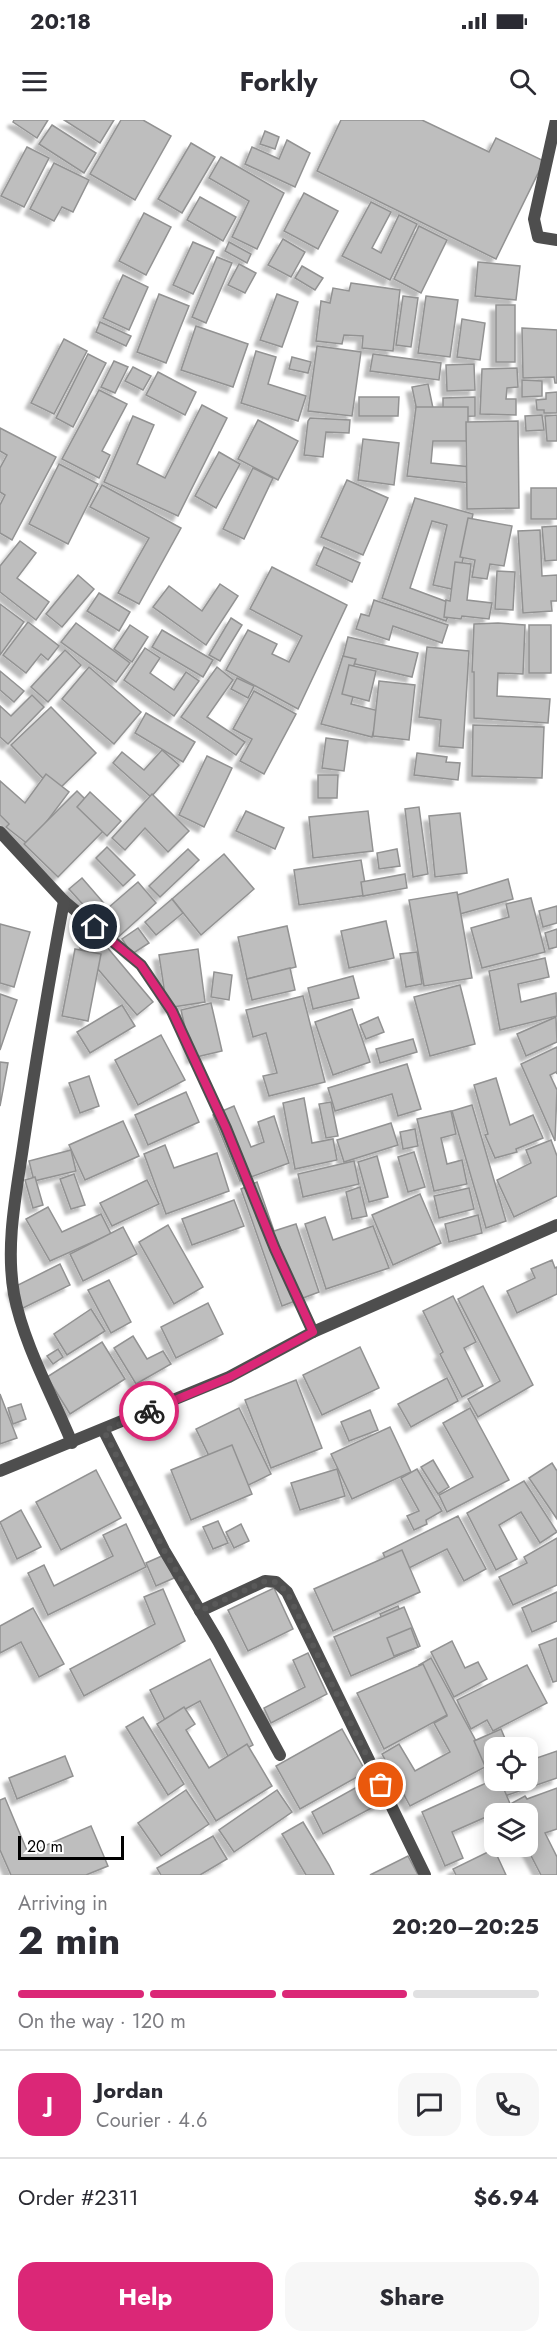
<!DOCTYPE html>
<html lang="en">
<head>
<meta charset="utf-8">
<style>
  :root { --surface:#fff; --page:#f7f7f7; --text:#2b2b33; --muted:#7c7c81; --line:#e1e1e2; --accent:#db2777 }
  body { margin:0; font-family:Jost,sans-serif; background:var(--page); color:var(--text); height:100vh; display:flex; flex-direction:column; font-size:22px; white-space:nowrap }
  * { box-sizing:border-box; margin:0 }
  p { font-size:20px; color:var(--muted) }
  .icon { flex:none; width:33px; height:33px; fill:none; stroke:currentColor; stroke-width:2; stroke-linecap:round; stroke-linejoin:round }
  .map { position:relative; height:1755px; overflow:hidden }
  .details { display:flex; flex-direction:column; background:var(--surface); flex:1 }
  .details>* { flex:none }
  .tools { position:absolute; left:484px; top:1617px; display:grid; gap:12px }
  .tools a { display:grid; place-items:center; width:54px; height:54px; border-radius:12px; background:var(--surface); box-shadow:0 3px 15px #0003; font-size:30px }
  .scale { position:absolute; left:18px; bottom:15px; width:106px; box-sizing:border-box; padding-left:6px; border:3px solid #000; border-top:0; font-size:16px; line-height:21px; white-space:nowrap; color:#000; -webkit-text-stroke:4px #fff; paint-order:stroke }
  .pin { position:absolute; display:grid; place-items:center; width:51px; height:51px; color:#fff; margin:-26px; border:3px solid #fff; border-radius:50%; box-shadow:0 2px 6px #0007 }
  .courier { position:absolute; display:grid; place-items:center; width:60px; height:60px; margin:-30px; border:4px solid #db2777; border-radius:50%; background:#fff; color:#222; box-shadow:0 2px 8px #0007 }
  .summary em { font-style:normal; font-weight:700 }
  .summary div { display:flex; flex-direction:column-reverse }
  .summary { display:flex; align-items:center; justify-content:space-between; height:102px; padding:0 18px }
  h1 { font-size:39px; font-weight:700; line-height:45px }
  .bar { display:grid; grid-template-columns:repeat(4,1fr); gap:9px 6px; align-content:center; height:72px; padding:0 18px }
  .bar i { height:8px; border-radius:4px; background:var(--line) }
  .bar .selected { background:var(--accent) }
  .bar p { grid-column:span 4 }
  .line { display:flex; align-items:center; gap:15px; padding:0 18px; border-top:2px solid var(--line) }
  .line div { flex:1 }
  .round { display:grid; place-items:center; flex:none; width:63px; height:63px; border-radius:18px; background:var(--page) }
  .primary-button { display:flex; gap:12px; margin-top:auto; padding:12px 18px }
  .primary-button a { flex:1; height:69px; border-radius:18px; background:var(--accent); color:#fff; font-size:24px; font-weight:700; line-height:69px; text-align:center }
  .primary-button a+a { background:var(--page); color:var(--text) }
  .status { display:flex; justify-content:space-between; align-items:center; height:42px; padding:0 30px; background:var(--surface); direction:ltr }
  .status svg { height:16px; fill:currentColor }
  header { display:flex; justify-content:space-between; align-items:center; height:78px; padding:0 18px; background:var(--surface); font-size:27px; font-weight:700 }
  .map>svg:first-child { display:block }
  .building { fill:#bebebe; stroke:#929292; stroke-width:1.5; filter:url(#shadow) }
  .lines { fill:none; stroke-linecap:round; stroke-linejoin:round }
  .street { stroke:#4e4e4e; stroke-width:12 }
  .done { stroke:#595959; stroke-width:6; stroke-dasharray:0 10.8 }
  .route { stroke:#db2777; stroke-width:8 }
</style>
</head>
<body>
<div class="status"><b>20:18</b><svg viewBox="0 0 49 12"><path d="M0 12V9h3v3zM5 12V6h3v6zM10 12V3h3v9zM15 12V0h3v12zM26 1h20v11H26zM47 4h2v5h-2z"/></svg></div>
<header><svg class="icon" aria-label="menu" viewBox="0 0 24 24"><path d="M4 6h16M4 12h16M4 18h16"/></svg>Forkly<svg class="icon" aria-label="search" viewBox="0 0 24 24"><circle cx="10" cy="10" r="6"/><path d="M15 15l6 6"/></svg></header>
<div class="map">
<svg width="557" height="1755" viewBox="0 0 557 1755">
  <defs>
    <filter id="shadow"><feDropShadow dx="-5.5" dy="5.5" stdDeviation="1.5" flood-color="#0004"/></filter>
  </defs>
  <rect width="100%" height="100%" fill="#fff"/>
  <g class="building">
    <polygon points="14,0 48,0 37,18 13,2"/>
    <polygon points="64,0 114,0 100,23"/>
    <polygon points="121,0 143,0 171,16 135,80 90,54"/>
    <polygon points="341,0 422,0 489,32 496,18 544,41 496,139 317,51"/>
    <polygon points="52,5 96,33 84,53 39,24"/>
    <polygon points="265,11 279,17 275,29 260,24"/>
    <polygon points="287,20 310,33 295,67 245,44 252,27 279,39"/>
    <polygon points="191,23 215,37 182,93 158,79"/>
    <polygon points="27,27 49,38 24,87 1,76"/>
    <polygon points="221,37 284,73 257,129 232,117 249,81 209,58"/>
    <polygon points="54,43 89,60 73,92 62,87 54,101 30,89"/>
    <polygon points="304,73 338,91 318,129 284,111"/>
    <polygon points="200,77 236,97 223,121 187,100"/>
    <polygon points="371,82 391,92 372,128 381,133 399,95 417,104 390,160 342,136"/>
    <polygon points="144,93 171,107 146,155 119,141"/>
    <polygon points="419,106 447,120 421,173 394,159"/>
    <polygon points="283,119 305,132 291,157 268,145"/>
    <polygon points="193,122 214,131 193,174 173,165"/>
    <polygon points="229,122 251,134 247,143 225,131"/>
    <polygon points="217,137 232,143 206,203 192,197"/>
    <polygon points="478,142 520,146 516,180 475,176"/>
    <polygon points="239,144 256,153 245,173 228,165"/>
    <polygon points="302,146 323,158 315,170 295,158"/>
    <polygon points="123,155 148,167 129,210 103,198"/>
    <polygon points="351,163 400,170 393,231 362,228 363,216 344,215 342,224 316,221 321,181 330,183 333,168 349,171"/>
    <polygon points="159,174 189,186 166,243 137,232"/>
    <polygon points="277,174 298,182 282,227 260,220"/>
    <polygon points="403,176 418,178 411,227 396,225"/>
    <polygon points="426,176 458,180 450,237 418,233"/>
    <rect x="496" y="185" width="19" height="57"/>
    <polygon points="462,199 485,203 480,240 457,237"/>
    <polygon points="100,202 131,216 126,226 96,212"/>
    <polygon points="196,206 248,224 233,267 181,250"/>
    <polygon points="522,208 557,210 557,263 555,263 554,257 523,258"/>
    <polygon points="64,219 87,231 54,294 31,283"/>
    <polygon points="317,226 361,232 352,296 308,291"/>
    <polygon points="256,231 276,237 268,264 306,276 298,301 241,283"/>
    <polygon points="88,234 106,243 73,307 56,298"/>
    <polygon points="373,234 441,243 439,260 370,251"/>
    <polygon points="292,237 311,242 308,253 289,249"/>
    <polygon points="114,241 128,247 115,273 101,267"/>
    <polygon points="474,244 475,270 447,271 446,245"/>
    <polygon points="133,247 151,256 143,270 125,261"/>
    <polygon points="517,248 518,267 507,268 506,279 516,279 516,295 480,294 482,249"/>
    <polygon points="158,252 196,272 185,295 146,275"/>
    <polygon points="522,260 542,261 542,276 522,277"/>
    <polygon points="428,264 434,293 418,296 412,267"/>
    <polygon points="99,270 127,284 102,331 110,335 99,358 62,339"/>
    <polygon points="557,272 557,293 544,293 544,290 537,290 536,280 546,279 546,273"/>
    <polygon points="359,277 399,277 398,296 359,296"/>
    <polygon points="475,277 475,296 443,297 443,278"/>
    <polygon points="202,285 227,298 178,396 104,362 133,296 154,305 137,344 165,358"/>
    <polygon points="416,287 468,287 468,321 433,321 431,343 472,347 470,363 407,356"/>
    <polygon points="542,295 544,310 526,311 525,296"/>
    <polygon points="557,295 557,321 547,321 545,296"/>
    <polygon points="310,298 350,300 349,313 326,312 323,337 304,335 308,301"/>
    <polygon points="258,300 298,321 278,360 238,339"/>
    <polygon points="518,301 519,388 467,389 466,302"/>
    <polygon points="0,308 56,337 12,420 0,413 0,385 5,375 0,372 0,348 7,335 0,331"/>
    <polygon points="363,319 399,323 394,365 358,360"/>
    <polygon points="219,332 240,344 216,388 195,376"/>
    <polygon points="59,344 98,364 68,424 29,404"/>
    <polygon points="253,348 273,358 244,419 223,409"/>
    <polygon points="347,360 388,378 363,435 321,417"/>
    <polygon points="102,365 181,408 139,484 118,473 149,418 90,387"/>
    <rect x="531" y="368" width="26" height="31"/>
    <polygon points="415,378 473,394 456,470 433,465 447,405 432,401 410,468 453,484 446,501 382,478"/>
    <polygon points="468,398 512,406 504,446 490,444 487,459 472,457 475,440 460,437"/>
    <polygon points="557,406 557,440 545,441 542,407"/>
    <polygon points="540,410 542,456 557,455 557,481 551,481 552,491 523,493 518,411"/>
    <polygon points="20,421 36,433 17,458 49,482 36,500 0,472 0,446"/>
    <polygon points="324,427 360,443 352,462 316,445"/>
    <polygon points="455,442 471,444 467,480 492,483 489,499 462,496 461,499 444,497 446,480 450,481"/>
    <polygon points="272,447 347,485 298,589 226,550 248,510 277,524 272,534 289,542 302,516 250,489"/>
    <polygon points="497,451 515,452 513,490 495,489"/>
    <polygon points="78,455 94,469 62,507 46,494"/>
    <polygon points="220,464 238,476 206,525 153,487 169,466 202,491"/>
    <polygon points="99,473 130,492 119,511 87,491"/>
    <polygon points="374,480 448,505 442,523 393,506 389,520 356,509 361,494 369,496"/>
    <polygon points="0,484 24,502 0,535"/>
    <polygon points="231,498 242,505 220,541 209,535"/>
    <polygon points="28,502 59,526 48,540 41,534 26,553 3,535"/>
    <polygon points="76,503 130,543 116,562 61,522"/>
    <polygon points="498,503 525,505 523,554 498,553 497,576 550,579 548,603 474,598 474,552 472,552 474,504"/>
    <polygon points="130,505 148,517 132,542 114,529"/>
    <rect x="529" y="505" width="22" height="48"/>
    <polygon points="162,510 213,540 203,557 152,527"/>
    <polygon points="348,517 418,533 412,557 342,541"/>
    <polygon points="427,527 469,531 463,628 439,626 441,600 419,597"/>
    <polygon points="145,528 160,538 150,553 174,570 186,552 199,561 174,596 124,560"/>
    <polygon points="65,530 81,545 48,582 31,567"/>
    <polygon points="343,536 356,539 351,554 359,556 351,584 379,591 372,617 321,604"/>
    <polygon points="349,545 376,551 369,581 342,574"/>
    <polygon points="89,547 141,592 114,624 62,579"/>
    <polygon points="217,547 233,560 207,597 245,622 236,635 181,597"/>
    <polygon points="0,551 24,571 14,582 0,570"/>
    <polygon points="237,558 254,566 248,578 231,569"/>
    <polygon points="379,561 415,565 409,620 373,616"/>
    <polygon points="254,571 296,594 264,654 240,641 252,619 233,609"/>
    <polygon points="32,575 44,587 8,624 0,617 0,586 11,596"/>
    <polygon points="51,587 96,633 56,672 11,625"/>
    <polygon points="146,593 195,622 183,642 135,613"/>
    <polygon points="473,605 544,607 542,658 472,656"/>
    <polygon points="326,618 348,621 344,651 322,648"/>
    <polygon points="162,630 179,645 151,677 113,643 122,632 144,650"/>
    <polygon points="417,633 447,637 446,642 460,643 458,660 414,655"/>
    <polygon points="207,636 232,648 204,707 179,695"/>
    <polygon points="46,654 69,672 29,725 6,707 9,704 0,695 0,661 25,683"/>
    <polygon points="318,655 338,655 337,678 318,678"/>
    <polygon points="77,671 110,704 58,757 24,724"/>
    <polygon points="90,672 121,701 107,716 77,687"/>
    <polygon points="152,674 189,711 168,732 145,708 125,730 112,718"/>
    <polygon points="419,687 428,754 413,757 405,689"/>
    <polygon points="246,691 284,708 275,729 236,711"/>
    <polygon points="368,691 373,731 313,738 309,697"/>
    <polygon points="460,693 467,753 435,757 429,696"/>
    <polygon points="107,727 135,755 123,766 96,738"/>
    <polygon points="188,729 199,740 160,777 149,766"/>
    <polygon points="397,729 400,746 379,749 377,733"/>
    <polygon points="224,734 254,769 201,815 172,779"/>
    <polygon points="361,740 367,775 299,785 294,750"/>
    <polygon points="405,754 407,768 363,776 361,762"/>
    <polygon points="82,758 108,788 138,762 156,783 115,820 69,769"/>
    <polygon points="508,759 513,779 460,794 457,775"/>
    <polygon points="457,772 472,858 424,866 409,780"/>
    <polygon points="531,778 545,832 482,848 471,808 509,797 506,784"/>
    <polygon points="172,779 183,793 156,815 145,802"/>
    <polygon points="557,786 557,803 543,807 539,791"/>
    <polygon points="386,801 394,838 349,848 341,811"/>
    <polygon points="0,804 30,812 14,867 0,863"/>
    <polygon points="287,806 296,847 247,859 238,817"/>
    <polygon points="138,808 149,823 132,834 122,819"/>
    <polygon points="557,809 557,827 549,829 545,813"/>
    <polygon points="96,814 153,882 137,895 80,828"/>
    <polygon points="75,829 101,834 88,901 62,896"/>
    <polygon points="198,829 205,882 167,888 159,835"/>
    <polygon points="417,832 422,864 406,867 400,834"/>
    <polygon points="545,838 549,857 518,864 521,882 556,873 557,896 500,910 489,851"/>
    <polygon points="290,848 295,870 252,880 247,859"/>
    <polygon points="214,852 232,855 229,880 211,877"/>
    <polygon points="353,856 359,878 313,889 308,868"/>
    <polygon points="460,865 475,924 430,936 414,877"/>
    <polygon points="0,874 17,880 0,930"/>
    <polygon points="303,876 325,962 269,976 263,956 277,953 266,913 253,917 246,890"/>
    <polygon points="211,883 222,931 192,938 181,890"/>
    <polygon points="122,885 135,906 90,933 77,912"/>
    <polygon points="352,889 370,942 333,955 315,902"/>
    <polygon points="378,897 384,912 366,919 360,905"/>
    <polygon points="556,897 557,922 526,936 517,914"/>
    <polygon points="161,915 185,960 138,985 115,940"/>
    <polygon points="413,919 417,932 380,943 376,929"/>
    <polygon points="557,927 557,954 556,952 550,955 557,970 555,1021 521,944"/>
    <polygon points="0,942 8,943 0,986"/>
    <polygon points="407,944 421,989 398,996 392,974 335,991 328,968"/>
    <polygon points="89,956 99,986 80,993 69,963"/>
    <polygon points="496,958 510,1005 533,995 543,1018 516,1029 517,1032 495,1038 485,1015 488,1014 474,965"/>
    <polygon points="186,972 199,1002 148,1025 135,995"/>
    <polygon points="304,978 312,1023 333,1019 337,1040 295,1049 283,983"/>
    <polygon points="331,982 338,1016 326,1018 319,984"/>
    <polygon points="472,985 506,1101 486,1108 452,991"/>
    <polygon points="234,986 251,1027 264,1022 258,1002 274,996 289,1043 240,1061 213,995"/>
    <polygon points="451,991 456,1014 441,1018 447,1044 462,1040 467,1064 434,1071 417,999"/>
    <polygon points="123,1001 139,1036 85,1060 69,1025"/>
    <polygon points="391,1003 398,1025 344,1042 337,1020"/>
    <polygon points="415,1009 418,1026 403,1029 400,1012"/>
    <polygon points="551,1020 557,1036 557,1076 514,1097 497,1060 531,1043 526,1030"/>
    <polygon points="165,1025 174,1048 217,1033 229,1071 166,1094 144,1034"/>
    <polygon points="71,1030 76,1051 34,1061 29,1041"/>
    <polygon points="414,1032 425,1067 408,1072 398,1037"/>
    <polygon points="377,1036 388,1077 369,1082 358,1042"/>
    <polygon points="354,1041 359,1064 303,1077 298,1054"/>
    <polygon points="74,1054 85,1085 71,1089 60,1059"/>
    <polygon points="35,1057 43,1085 33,1088 25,1060"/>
    <polygon points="147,1060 159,1084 112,1106 100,1083"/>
    <polygon points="257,1062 274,1111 296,1104 319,1172 282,1186 241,1069"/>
    <polygon points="360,1067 367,1096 352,1099 346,1072"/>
    <polygon points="469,1068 474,1089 439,1098 434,1076"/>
    <polygon points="420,1074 441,1123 393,1145 372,1095"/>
    <polygon points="234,1080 244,1106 192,1125 182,1099"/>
    <polygon points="48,1087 62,1112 101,1094 111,1114 50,1141 26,1099"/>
    <polygon points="478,1095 482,1113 449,1122 445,1104"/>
    <polygon points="325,1097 333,1120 373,1106 389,1148 326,1169 305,1104"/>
    <polygon points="168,1105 203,1167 174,1184 139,1122"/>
    <polygon points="123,1107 137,1134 83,1161 70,1134"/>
    <polygon points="552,1140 555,1148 557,1147 557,1174 517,1193 507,1171 535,1158 531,1149"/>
    <polygon points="60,1144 70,1165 21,1189 12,1168"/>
    <polygon points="109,1160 131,1202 111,1213 88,1170"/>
    <polygon points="483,1166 533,1265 478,1297 468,1279 500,1261 458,1179"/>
    <polygon points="453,1176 476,1222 464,1228 483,1266 462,1277 440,1234 443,1232 423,1191"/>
    <polygon points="208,1183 223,1214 176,1238 161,1207"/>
    <polygon points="91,1189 105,1211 67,1235 54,1214"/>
    <polygon points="133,1216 147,1239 163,1231 171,1244 136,1264 114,1228"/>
    <polygon points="102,1222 125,1259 70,1294 47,1257"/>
    <polygon points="360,1227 379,1268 322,1295 303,1255"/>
    <polygon points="58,1229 63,1237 53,1244 47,1236"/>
    <polygon points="447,1258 458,1281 411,1307 398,1284"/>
    <polygon points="296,1260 322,1328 271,1348 245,1280"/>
    <polygon points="0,1274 17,1318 0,1324"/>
    <polygon points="21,1284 26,1299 13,1304 8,1288"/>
    <polygon points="239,1288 271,1354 228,1375 196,1309"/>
    <polygon points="470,1288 509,1360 447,1392 439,1375 473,1357 443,1303"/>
    <polygon points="370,1290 378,1310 349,1321 341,1302"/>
    <polygon points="390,1307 411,1352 352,1379 331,1334"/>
    <polygon points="232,1325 252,1374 191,1400 171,1350"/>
    <polygon points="433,1340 449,1367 438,1374 421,1347"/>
    <polygon points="552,1343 557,1351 557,1399 529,1358"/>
    <polygon points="337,1349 345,1376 300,1390 291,1363"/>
    <polygon points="417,1349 442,1391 426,1400 427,1404 414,1410 407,1396 419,1391 401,1358"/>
    <polygon points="96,1350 121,1398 61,1430 36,1382"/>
    <polygon points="524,1361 557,1412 540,1423 521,1392 499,1405 517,1439 496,1450 467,1393"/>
    <polygon points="21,1390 41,1427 17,1439 0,1402"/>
    <polygon points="458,1396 486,1449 464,1461 447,1429 393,1456 383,1433"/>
    <polygon points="218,1401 228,1423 213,1429 203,1407"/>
    <polygon points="126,1404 146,1447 48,1495 28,1453 44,1445 54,1466 113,1436 103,1415"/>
    <polygon points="241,1404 249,1421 234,1428 226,1412"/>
    <polygon points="557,1418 557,1465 513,1485 499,1457 527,1443 524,1437"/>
    <polygon points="402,1430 420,1472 333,1511 314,1469"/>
    <polygon points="164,1435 174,1458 156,1466 146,1443"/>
    <polygon points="274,1468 293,1509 248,1531 228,1490"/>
    <polygon points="163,1469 185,1521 84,1576 70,1549 155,1504 144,1477"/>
    <polygon points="557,1472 557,1501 532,1512 522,1488"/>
    <polygon points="398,1486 406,1505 388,1513 380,1494"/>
    <polygon points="404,1487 420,1526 351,1556 334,1517"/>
    <polygon points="33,1488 64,1544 39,1557 21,1522 0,1533 0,1506"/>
    <polygon points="411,1508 418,1527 394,1536 387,1518"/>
    <polygon points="557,1518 557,1561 553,1562 539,1525"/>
    <polygon points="452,1521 465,1548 478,1542 487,1559 454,1577 431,1532"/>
    <polygon points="308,1533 327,1574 271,1603 264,1588 305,1567 293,1540"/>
    <polygon points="431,1538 489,1645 410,1686 382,1634 399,1624 415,1651 450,1632 434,1603 447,1596 419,1545"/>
    <polygon points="210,1539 253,1625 229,1638 200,1581 165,1600 150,1570"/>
    <polygon points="423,1544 447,1595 384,1629 357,1573"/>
    <polygon points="527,1545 547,1583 493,1611 487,1600 471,1609 457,1580"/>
    <polygon points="184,1587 195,1604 186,1610 209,1648 247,1624 272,1666 216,1701 157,1604"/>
    <polygon points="143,1597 184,1664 168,1675 126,1607"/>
    <polygon points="342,1609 366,1652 300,1689 276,1646"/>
    <polygon points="501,1609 509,1628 495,1628 495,1660 528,1660 528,1641 557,1631 557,1658 499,1678 474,1621"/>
    <polygon points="65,1636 73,1656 17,1679 9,1658"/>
    <polygon points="495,1659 500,1660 511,1686 452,1712 463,1738 445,1746 422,1692"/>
    <polygon points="366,1662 379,1684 323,1714 312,1692"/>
    <polygon points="557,1668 557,1709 545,1713 557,1737 557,1755 541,1755 526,1726 528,1694 508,1694 505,1687 525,1676 527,1679"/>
    <polygon points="186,1670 209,1704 161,1736 138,1703"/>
    <polygon points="277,1670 292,1692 234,1732 219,1710"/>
    <polygon points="5,1678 28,1733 91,1706 108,1746 86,1755 11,1755 0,1730 0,1680"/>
    <polygon points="303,1702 329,1745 334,1755 306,1755 282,1714"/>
    <polygon points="213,1716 227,1739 200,1755 161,1755 157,1748"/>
    <polygon points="494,1729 506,1755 456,1755 453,1749"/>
    <polygon points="408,1736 418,1755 370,1755"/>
  </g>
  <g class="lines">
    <g class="street">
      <polyline points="556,0 534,99 538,117 557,120"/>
      <polyline points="0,712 64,781 141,845 172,891 226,1008 275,1129 313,1212"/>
      <path d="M64 781C49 861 36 940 24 1020 17 1070 5 1123 14 1174 23 1223 53 1277 72 1323"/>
      <polyline points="104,1311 164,1430 218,1521 280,1635"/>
      <polyline points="0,1351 229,1257 313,1212 557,1105"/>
      <polyline points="200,1491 265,1461 276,1462 287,1472 425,1755"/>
    </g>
  </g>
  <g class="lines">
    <polyline class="done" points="149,1291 104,1311 164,1430 200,1491 265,1461 276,1462 287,1472 381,1665"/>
    <polyline class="route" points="95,807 141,845 172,891 226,1008 275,1129 313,1212 230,1257 149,1291"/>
  </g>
</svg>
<div class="tools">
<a><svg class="icon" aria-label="locate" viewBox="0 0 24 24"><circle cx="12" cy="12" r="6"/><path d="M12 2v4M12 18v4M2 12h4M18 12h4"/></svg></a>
<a><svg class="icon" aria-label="layers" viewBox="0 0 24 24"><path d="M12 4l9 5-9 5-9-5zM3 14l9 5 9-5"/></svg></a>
</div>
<div class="scale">20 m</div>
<div class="pin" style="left:381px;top:1665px;background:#ea580c"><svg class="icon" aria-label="bag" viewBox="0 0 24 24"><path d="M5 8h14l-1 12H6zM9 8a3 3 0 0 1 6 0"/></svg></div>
<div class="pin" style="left:95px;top:807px;background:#1f2937"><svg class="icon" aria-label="home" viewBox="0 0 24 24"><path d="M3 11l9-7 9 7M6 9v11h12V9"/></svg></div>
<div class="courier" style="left:149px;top:1291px"><svg class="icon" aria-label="bike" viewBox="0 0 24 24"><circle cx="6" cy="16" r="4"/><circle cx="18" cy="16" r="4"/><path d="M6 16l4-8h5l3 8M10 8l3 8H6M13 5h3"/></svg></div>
</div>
<section class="details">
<div class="summary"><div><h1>2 min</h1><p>Arriving in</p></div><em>20:20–20:25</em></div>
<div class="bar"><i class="selected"></i><i class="selected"></i><i class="selected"></i><i></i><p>On the way · 120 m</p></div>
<div class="line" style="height:108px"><b class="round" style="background:var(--accent);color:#fff">J</b><div><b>Jordan</b><p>Courier · 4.6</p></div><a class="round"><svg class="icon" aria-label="chat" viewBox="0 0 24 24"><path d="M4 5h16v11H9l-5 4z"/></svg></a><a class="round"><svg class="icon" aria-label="phone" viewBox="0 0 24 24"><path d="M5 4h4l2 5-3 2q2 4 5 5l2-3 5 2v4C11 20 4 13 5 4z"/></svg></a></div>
<div class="line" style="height:78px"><div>Order #2311</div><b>$6.94</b></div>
<div class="primary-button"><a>Help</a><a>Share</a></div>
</section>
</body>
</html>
